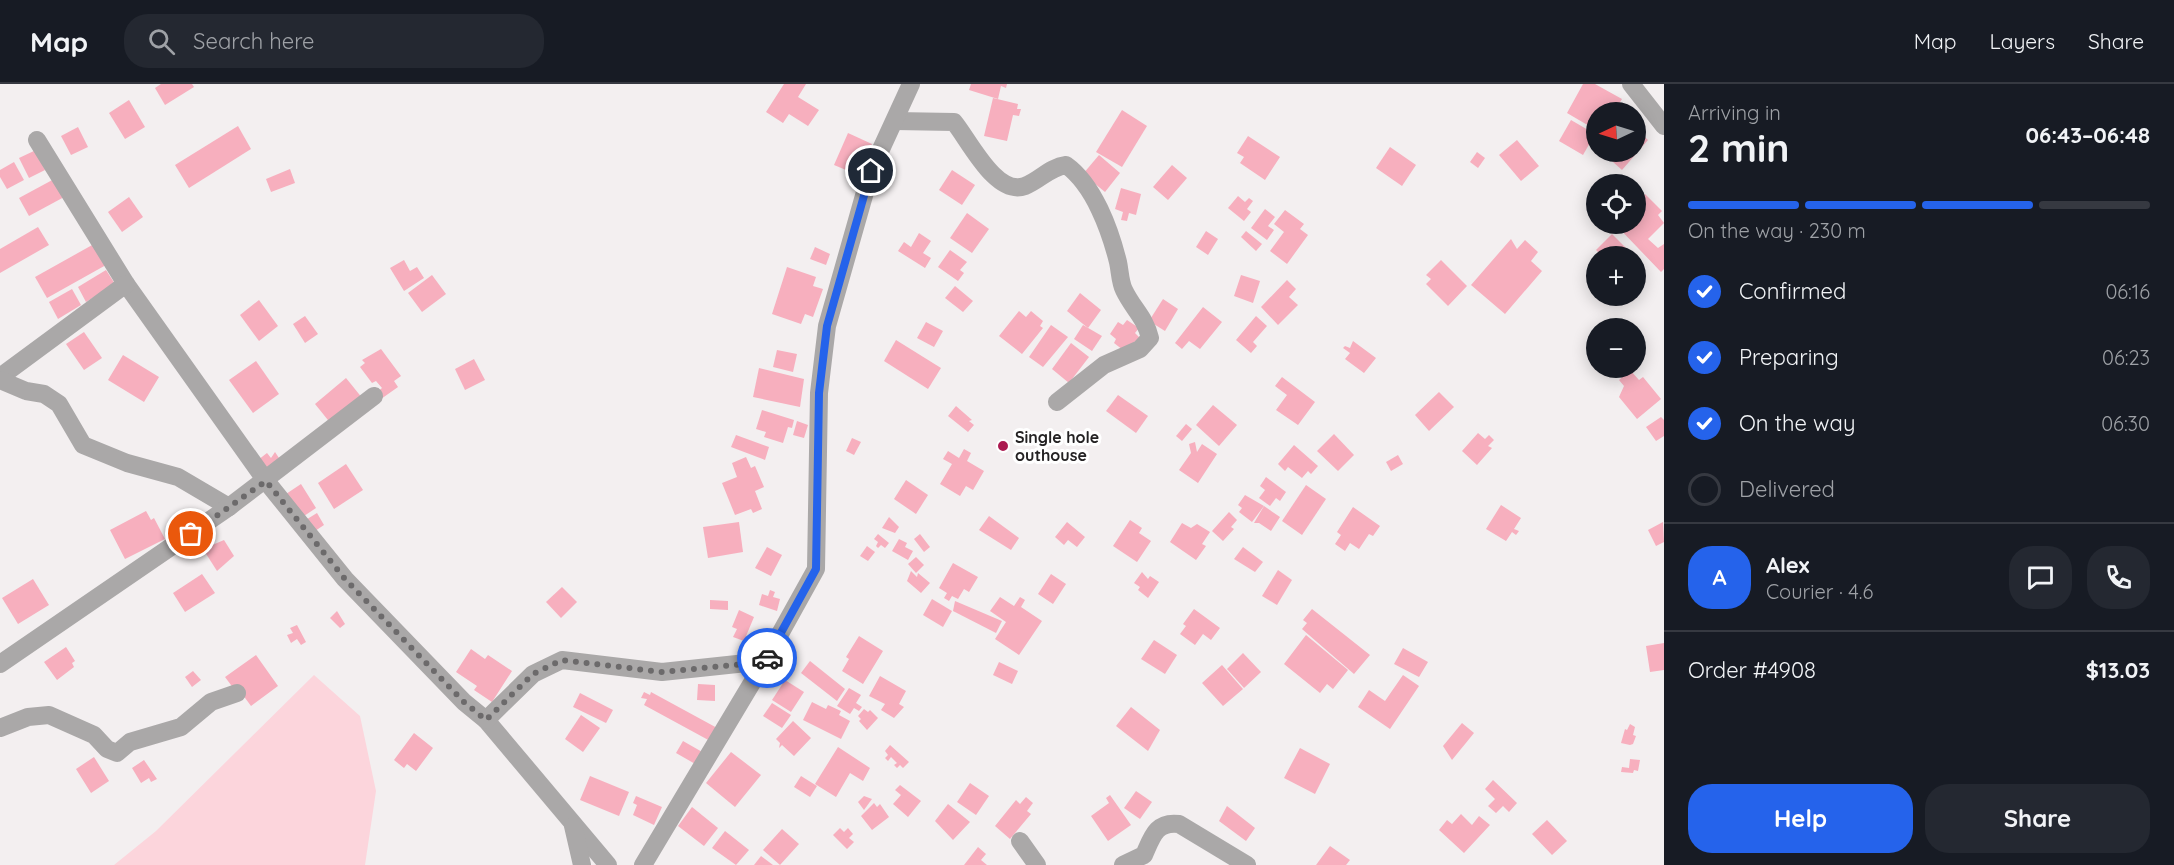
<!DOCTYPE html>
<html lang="en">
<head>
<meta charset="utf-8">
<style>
  :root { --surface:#171b24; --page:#242831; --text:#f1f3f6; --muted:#9ea1a6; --line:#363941; --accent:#2563eb }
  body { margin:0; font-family:Quicksand,sans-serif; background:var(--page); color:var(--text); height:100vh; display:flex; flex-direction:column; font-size:22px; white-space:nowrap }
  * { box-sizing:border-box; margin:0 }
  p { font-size:20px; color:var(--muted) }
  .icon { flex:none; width:33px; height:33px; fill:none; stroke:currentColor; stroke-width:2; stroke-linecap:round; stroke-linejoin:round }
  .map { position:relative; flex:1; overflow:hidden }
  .panel { display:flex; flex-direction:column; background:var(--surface); width:510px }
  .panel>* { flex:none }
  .needle { width:39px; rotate:266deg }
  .fabs { position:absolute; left:1586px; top:18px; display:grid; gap:12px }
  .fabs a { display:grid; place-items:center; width:60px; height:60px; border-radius:50%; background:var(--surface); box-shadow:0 3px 15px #0003; font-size:30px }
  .pin { position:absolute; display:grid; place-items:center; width:51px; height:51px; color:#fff; margin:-26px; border:3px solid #fff; border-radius:50%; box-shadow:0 2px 6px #0007 }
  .courier { position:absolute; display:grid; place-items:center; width:60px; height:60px; margin:-30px; border:4px solid #2563eb; border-radius:50%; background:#fff; color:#222; box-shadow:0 2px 8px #0007 }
  .headline em { font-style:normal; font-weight:700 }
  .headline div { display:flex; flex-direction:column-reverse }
  .headline { display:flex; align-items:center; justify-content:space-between; height:102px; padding:0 24px }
  h1 { font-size:39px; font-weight:700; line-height:45px }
  .bar { display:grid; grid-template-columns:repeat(4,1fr); gap:9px 6px; align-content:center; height:72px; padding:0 24px }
  .bar i { height:8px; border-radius:4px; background:var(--line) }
  .bar .current { background:var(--accent) }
  .bar p { grid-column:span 4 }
  .line { display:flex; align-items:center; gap:15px; padding:0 24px; border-top:2px solid var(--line) }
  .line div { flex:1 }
  .round { display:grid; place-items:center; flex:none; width:63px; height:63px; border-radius:24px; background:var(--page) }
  ol { padding:0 24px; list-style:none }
  li { display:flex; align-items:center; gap:18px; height:66px }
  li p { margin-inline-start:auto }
  li .icon { padding:6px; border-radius:50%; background:var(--accent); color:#fff; stroke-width:4 }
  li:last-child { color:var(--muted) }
  li i { width:33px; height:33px; border:3px solid var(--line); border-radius:50% }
  .cta { display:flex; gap:12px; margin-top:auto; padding:12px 24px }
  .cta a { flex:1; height:69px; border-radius:24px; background:var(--accent); color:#fff; font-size:24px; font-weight:700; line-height:69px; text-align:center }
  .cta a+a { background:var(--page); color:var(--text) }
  header { display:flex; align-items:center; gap:36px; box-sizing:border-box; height:84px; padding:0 30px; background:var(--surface); border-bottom:2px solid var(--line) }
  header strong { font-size:28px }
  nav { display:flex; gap:33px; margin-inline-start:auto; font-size:21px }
  .search { width:420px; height:54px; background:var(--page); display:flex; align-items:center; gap:15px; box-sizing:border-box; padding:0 21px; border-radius:24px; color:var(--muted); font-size:22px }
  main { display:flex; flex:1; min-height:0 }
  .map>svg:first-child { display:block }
  .green { fill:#fcd5dc }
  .building { fill:#f7afbe }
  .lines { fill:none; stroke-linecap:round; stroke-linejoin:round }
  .minor { stroke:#aaa8a8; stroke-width:18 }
  .done { stroke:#6c6a6b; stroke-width:6; stroke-dasharray:0 10.8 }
  .route { stroke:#2563eb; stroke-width:8 }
  .poi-dot { fill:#ab1a50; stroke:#fff; stroke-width:2 }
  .labels { text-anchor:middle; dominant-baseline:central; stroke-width:6; stroke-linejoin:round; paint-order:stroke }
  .poi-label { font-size:16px; font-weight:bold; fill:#242223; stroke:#fff; text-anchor:start }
</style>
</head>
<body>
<header>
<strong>Map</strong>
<div class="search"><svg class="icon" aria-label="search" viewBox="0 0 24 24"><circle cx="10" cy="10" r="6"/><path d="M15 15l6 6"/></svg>Search here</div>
<nav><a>Map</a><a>Layers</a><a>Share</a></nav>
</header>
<main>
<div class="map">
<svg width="1664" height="781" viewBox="0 0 1664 781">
  <rect width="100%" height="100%" fill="#f3eff0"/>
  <polygon class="green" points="314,591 360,632 376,707 365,781 114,781 156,747"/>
  <g class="building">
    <polygon points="161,0 192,0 194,3 165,21 155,4"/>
    <polygon points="784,0 806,0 798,13 819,26 808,42 789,30 783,39 766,28"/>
    <polygon points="971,0 1007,0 1006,4 1001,2 998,15 969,6"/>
    <polygon points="1583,0 1595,0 1622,15 1614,28 1596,28 1596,46 1567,29"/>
    <polygon points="993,14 1018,20 1017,25 1021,25 1019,32 1013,31 1007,57 984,52"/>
    <polygon points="129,16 145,43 125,55 109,29"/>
    <polygon points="1122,26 1147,42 1122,83 1096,68"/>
    <polygon points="1571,36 1595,50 1583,71 1559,57"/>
    <polygon points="238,42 251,65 189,104 175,81"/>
    <polygon points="78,43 88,63 71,71 61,52"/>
    <polygon points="1635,44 1648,56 1622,86 1604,70 1606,68 1635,68"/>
    <polygon points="848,49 872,60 858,91 834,81"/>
    <polygon points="1248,52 1280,73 1265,96 1240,79 1244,73 1237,69"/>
    <polygon points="1517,56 1539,82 1521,97 1499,71"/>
    <polygon points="1390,63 1416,81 1402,102 1376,84"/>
    <polygon points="36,66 45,86 29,94 19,74"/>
    <polygon points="1477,68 1485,74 1478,84 1470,78"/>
    <polygon points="1099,71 1120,89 1105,108 1083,90"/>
    <polygon points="14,78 24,96 7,105 0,93 0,86"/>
    <polygon points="1172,81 1187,94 1168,116 1153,103"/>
    <polygon points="290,85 295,99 271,108 266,95"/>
    <polygon points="952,86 975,101 962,121 939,106"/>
    <polygon points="56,94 66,112 29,132 19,114"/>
    <polygon points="1121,104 1141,110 1136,131 1129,129 1127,137 1121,136 1123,128 1115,125"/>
    <polygon points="1637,108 1641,115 1645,110 1662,127 1658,131 1664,139 1648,155 1658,164 1664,160 1664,185 1661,188 1615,140 1635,140"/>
    <polygon points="1238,112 1245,118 1249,114 1253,117 1247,125 1251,128 1244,137 1228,124"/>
    <polygon points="129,113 143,133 122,148 108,128"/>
    <polygon points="1265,125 1275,133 1268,142 1274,146 1267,156 1251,144"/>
    <polygon points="1285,126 1304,140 1300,145 1308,151 1287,180 1270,167 1284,148 1274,140"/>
    <polygon points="967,129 989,145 972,169 950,154"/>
    <polygon points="38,143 49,161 0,189 0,165"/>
    <polygon points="1206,147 1218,155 1208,171 1196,163"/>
    <polygon points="1246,147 1262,160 1256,167 1241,153"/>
    <polygon points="919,149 931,157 923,169 931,174 925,184 898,167 904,158 911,163"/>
    <polygon points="1612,150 1633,171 1631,172 1602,172 1596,166"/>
    <polygon points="1511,155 1517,165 1525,156 1538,168 1531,177 1542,187 1505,230 1471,201"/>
    <polygon points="94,160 106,181 47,214 35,193"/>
    <polygon points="815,163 830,170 826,181 810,175"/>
    <polygon points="950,166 967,178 960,186 964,189 958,197 938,183"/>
    <polygon points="404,176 410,187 417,183 424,194 404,207 390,184"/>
    <polygon points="1441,176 1467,202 1448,222 1426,200 1431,195 1426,191"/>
    <polygon points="787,183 816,193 813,202 823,205 813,233 805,230 801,240 772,230"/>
    <polygon points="106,186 115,200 86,218 78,203"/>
    <polygon points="432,191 446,210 422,228 408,209"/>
    <polygon points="1241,191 1260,197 1253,219 1234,212"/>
    <polygon points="1287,196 1296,205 1289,213 1298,221 1278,241 1261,223"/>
    <polygon points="955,202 973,217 963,228 945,214"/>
    <polygon points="72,205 81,221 58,235 49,218"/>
    <polygon points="1080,209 1101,226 1088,244 1067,227"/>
    <polygon points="1163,215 1178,225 1165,247 1149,237"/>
    <polygon points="259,216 278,242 259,257 240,231"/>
    <polygon points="1203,223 1222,238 1200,265 1189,257 1182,265 1175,259"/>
    <polygon points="1019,227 1026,233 1031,227 1043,237 1040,242 1043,244 1022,270 999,252"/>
    <polygon points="305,232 318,250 305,259 293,240"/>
    <polygon points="1256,232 1267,242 1253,258 1257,262 1251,269 1236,256"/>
    <polygon points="1127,236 1139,244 1135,249 1140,254 1123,266 1114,259 1116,255 1110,250 1118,238 1123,241"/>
    <polygon points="926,238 943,247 934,263 917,254"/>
    <polygon points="1051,241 1068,253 1043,283 1029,273"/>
    <polygon points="1083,241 1102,252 1092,267 1074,255"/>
    <polygon points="84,248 102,274 84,286 66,260"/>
    <polygon points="896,256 941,284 928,305 884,277"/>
    <polygon points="1353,257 1376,274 1364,289 1345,275 1350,269 1343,264 1345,262 1350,264"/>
    <polygon points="1071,259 1089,273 1069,299 1052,285"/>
    <polygon points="381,265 401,292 394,297 398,303 381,315 376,309 382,304 376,297 372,299 360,283 365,279 362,276"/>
    <polygon points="777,266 797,270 793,288 773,283"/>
    <polygon points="123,271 159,293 144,318 108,296"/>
    <polygon points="474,275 485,296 465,306 455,285"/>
    <polygon points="256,277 279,310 253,329 229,296"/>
    <polygon points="759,284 804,295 800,323 753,313"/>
    <polygon points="1630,286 1639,296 1643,293 1661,315 1637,335 1619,313 1624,302 1619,296"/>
    <polygon points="1282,293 1315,318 1298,341 1276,326 1287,311 1275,302"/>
    <polygon points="346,294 363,315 332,341 315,320"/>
    <polygon points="1439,308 1454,323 1429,347 1415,331"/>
    <polygon points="1118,311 1148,332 1136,349 1106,327"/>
    <polygon points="1213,321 1237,341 1219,362 1196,341"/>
    <polygon points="956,322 972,336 969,337 974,341 968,348 948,332"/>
    <polygon points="762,326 794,336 792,344 788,343 783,359 764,353 766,348 756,345"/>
    <polygon points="1661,333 1664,336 1664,352 1656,357 1646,343"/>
    <polygon points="797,337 808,341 804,354 793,351"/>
    <polygon points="1186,340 1192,345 1182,357 1176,352"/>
    <polygon points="1478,349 1485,355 1489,351 1494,356 1488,362 1492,364 1477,381 1462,367"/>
    <polygon points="1334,350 1354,371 1338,387 1317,367"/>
    <polygon points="736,351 769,363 765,376 731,363"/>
    <polygon points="852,354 861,358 854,371 846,367"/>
    <polygon points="1195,358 1197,368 1202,360 1217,370 1198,399 1179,386 1191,369 1189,360"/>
    <polygon points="1294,361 1318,382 1311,390 1308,387 1302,394 1288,383 1285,387 1278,380"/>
    <polygon points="964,365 971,369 967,377 984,387 973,406 966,402 960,412 940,400 952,380 943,375 948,367 959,374"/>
    <polygon points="275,368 283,380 268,391 258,376 267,369 271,374"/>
    <polygon points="1398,371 1403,380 1391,387 1386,378"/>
    <polygon points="746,373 751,384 755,382 764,403 755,407 762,425 753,429 751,425 735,431 722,399 737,393 732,379"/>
    <polygon points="346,380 363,406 334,425 318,399"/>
    <polygon points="1266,393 1286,408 1280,417 1276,414 1270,422 1259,414 1265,406 1260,402"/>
    <polygon points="906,396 928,411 916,430 894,415"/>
    <polygon points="301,400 316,424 298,436 283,412"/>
    <polygon points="1306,401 1326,415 1302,451 1282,437"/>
    <polygon points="1245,411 1264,422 1252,438 1239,428 1242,424 1238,421"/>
    <polygon points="1501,421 1521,434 1514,445 1519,447 1516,451 1512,448 1506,457 1486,445"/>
    <polygon points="1264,422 1280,433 1271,447 1259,439 1254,439"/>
    <polygon points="1353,423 1380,442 1373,452 1369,450 1359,465 1350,459 1345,467 1335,460 1341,451 1337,448"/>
    <polygon points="146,427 151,436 154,434 165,455 125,475 110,446"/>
    <polygon points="1229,428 1237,436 1231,443 1234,445 1223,457 1212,447"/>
    <polygon points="317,429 324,441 312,449 304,437"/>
    <polygon points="989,432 1019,454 1011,466 979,446"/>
    <polygon points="889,433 899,443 895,449 882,444"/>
    <polygon points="1130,436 1142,444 1139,449 1151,457 1137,478 1113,462"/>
    <polygon points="739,438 743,468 708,474 703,443"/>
    <polygon points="1067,438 1085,453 1077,463 1068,456 1064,461 1055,453"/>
    <polygon points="1663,438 1664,458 1656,462 1648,446"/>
    <polygon points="1182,439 1191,444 1197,440 1210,448 1202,460 1206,462 1196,476 1170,458"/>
    <polygon points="878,450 889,459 885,464 881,461 878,464 876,462 878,458 874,455"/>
    <polygon points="920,450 930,463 924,468 914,455"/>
    <polygon points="899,455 907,459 905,463 913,467 908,476 892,467"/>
    <polygon points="224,456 234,472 217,487 203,465"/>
    <polygon points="867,462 875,468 868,477 860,472"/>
    <polygon points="767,463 782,471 771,492 755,484"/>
    <polygon points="1243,463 1263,478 1255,488 1234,475"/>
    <polygon points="916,473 924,481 916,489 908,480"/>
    <polygon points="953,479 978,493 969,508 964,505 958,515 952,512 949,517 944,514 947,509 939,504"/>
    <polygon points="1278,486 1292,496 1277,521 1262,512"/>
    <polygon points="911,487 917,493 918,489 930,499 921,509 907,497"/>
    <polygon points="1142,488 1148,495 1150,492 1159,498 1148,514 1138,506 1140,503 1134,499"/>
    <polygon points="202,490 215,509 185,528 173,509"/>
    <polygon points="1051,490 1066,500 1053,520 1038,510"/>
    <polygon points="33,495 49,521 18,540 2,514"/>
    <polygon points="562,503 577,518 561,534 546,518"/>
    <polygon points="770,506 775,508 773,513 780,515 777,527 759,521 762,510 768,512"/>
    <polygon points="1000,513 1014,522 1020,513 1025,516 1021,523 1042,537 1019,571 995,555 1006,538 990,527"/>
    <polygon points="932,515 952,527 943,543 923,531"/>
    <polygon points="710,516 728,517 728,526 710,525"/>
    <polygon points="955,517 1002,537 996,549 953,527"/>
    <polygon points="1194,525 1220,544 1211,556 1203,550 1195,561 1180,550 1186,542 1183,540"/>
    <polygon points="1312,525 1370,571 1354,590 1302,545 1307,539 1303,536"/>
    <polygon points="739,526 754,533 744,557 733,553 737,545 732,543"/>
    <polygon points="337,527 345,540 340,544 330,534"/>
    <polygon points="297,541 306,558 301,561 297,555 291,559 287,551 293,549 290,544"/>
    <polygon points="1306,551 1348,586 1333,605 1327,600 1320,609 1284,580"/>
    <polygon points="859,552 883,567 863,600 842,587 849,575 846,573"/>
    <polygon points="1154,556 1177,571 1165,590 1141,575"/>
    <polygon points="1664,559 1664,586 1650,588 1646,562"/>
    <polygon points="66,563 75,577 72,579 74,583 57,596 44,578"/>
    <polygon points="1403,564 1428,578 1419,593 1394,580"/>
    <polygon points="471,565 485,575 488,571 512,587 492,618 474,606 477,602 456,588"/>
    <polygon points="1243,569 1261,588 1244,604 1227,585"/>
    <polygon points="256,571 278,602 251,622 237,603 234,605 225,593"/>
    <polygon points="810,577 845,605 837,617 801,589"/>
    <polygon points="999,578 1018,587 1012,600 993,591"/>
    <polygon points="1222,581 1243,605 1223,622 1202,599"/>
    <polygon points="193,587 201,596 192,603 185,593"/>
    <polygon points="1403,591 1419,602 1390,645 1358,623 1369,606 1385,617"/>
    <polygon points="880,592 906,607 899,620 904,623 894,634 881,626 885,620 869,612"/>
    <polygon points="785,596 804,608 791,628 772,616"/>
    <polygon points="698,600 715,601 715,617 697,616"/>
    <polygon points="849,604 861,611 856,619 862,623 859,627 854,624 850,630 837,622"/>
    <polygon points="644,608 650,611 651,608 719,645 712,658 644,621 647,615 641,614"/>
    <polygon points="580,609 613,626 606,639 573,623"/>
    <polygon points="812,618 826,625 828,621 841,627 839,631 850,637 841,655 803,636"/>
    <polygon points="772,619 791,631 782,644 763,632"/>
    <polygon points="1131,623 1160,646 1148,667 1116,642"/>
    <polygon points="864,625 868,628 870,626 878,634 867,646 859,637 861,635 858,632"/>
    <polygon points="581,631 600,644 583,668 565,655"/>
    <polygon points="793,637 811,654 794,672 782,661 779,664 780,659 776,655"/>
    <polygon points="1462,639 1474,649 1452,676 1443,662"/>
    <polygon points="1630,640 1635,643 1633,651 1636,652 1633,660 1630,661 1621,659 1625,645 1627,646"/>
    <polygon points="414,649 433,664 416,687 407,680 404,684 394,676"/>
    <polygon points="683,657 704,669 697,681 676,669"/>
    <polygon points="890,661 909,678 903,684 900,681 897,684 894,681 897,679 891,673 888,677 885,674 888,671 885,667"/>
    <polygon points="838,663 870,684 863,697 850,689 836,713 815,700"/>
    <polygon points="1300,664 1330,680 1315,710 1284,694"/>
    <polygon points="731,668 761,691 735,723 706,699"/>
    <polygon points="94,673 109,697 91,709 76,685"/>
    <polygon points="1630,675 1640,676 1638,687 1634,686 1633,689 1621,688 1622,683 1629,684"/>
    <polygon points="144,676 157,695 151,698 149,694 141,699 132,684"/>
    <polygon points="590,692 629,708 619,732 580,716"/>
    <polygon points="801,692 817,702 810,713 794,703"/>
    <polygon points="1493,696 1517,719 1509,728 1503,722 1496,729 1488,722 1495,715 1485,705"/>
    <polygon points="970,699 989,712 976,731 957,718"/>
    <polygon points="900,701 921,717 908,733 893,720 901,711 895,706"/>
    <polygon points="1136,707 1152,718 1140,735 1124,724"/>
    <polygon points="1110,711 1131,741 1108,757 1091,732 1109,719 1106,714"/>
    <polygon points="636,712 662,723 654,741 633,731 637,721 633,719"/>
    <polygon points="864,712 872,715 864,726 858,718"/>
    <polygon points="1026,713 1033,719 1027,727 1031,730 1010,755 995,742 1016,716 1020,720"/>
    <polygon points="874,719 877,723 880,720 889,733 872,746 861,732"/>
    <polygon points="948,720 970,738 953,756 935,737"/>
    <polygon points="1227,722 1255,744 1246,757 1219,737"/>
    <polygon points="692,723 718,744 704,762 678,742"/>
    <polygon points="1461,730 1472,741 1479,732 1490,741 1464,769 1439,746 1447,736 1452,740"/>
    <polygon points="1547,736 1567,757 1552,771 1532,750"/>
    <polygon points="840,744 844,748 848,744 853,750 849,754 854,758 847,765 833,751"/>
    <polygon points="782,745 799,760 780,781 763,766"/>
    <polygon points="725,747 749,766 736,781 712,764"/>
    <polygon points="1330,762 1350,776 1346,781 1316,781"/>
    <polygon points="978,763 986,770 981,776 987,781 964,781"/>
    <polygon points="761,772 773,781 754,781"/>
  </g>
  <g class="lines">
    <g class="minor">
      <polyline points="1631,0 1664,42"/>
      <path d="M895 37 954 38C969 56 996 113 1025 102 1040 96 1050 83 1066 81 1094 101 1110 146 1118 178 1120 187 1120 198 1124 206 1133 225 1145 233 1150 254L1140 265 1104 281 1057 318"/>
      <polyline points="37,56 126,200 266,397 345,495 464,618 486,636 608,781"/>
      <polyline points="0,293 126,200"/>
      <polyline points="0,296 26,307 44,310 59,320 83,361 127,379 178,393 229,423 374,312"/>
      <polyline points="0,580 229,423"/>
      <polyline points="486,636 533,590 562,576 662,588 765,577"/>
      <polyline points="0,644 28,633 49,631 94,651 107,665 117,669 130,658 181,643 211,618 237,609"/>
      <polyline points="573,742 582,781"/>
      <polyline points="1020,757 1037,781"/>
      <polyline points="643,781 765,577 816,485 819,309 827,242 871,87 911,0"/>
      <path d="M1123 781 1144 771C1152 753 1156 737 1179 740L1247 781"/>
    </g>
  </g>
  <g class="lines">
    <polyline class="done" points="191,450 266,397 345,495 464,618 486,636 533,590 562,576 662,588 765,578 767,574"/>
    <polyline class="route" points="767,574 816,485 819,309 827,242 871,87"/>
  </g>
  <circle class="poi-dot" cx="1003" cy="362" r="6"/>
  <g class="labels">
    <g class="poi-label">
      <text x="1015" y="353">Single hole<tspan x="1015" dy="18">outhouse</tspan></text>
    </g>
  </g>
</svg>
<div class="fabs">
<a><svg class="needle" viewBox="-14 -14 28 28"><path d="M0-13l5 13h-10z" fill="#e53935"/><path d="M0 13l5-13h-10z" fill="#9ea1a6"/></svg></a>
<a><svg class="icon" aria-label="locate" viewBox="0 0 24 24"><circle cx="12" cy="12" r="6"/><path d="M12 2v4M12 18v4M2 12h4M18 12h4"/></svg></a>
<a>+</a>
<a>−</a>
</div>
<div class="pin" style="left:191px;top:450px;background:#ea580c"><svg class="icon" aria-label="bag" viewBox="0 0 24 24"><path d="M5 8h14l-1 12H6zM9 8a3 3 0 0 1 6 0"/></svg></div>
<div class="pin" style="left:871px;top:87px;background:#1f2937"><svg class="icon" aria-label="home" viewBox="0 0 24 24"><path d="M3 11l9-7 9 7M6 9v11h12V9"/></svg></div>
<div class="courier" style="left:767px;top:574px"><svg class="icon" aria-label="car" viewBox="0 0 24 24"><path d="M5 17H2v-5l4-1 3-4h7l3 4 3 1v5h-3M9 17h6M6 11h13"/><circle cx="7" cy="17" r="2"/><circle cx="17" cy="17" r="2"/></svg></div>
</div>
<section class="panel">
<div class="headline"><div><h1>2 min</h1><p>Arriving in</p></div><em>06:43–06:48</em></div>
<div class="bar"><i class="current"></i><i class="current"></i><i class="current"></i><i></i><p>On the way · 230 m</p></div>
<ol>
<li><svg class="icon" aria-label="check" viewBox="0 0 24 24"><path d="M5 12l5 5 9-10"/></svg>Confirmed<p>06:16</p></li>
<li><svg class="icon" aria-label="check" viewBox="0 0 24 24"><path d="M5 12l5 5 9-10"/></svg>Preparing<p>06:23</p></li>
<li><svg class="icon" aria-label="check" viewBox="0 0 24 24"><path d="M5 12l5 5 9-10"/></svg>On the way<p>06:30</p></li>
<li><i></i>Delivered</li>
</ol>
<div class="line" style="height:108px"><b class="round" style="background:var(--accent);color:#fff">A</b><div><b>Alex</b><p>Courier · 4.6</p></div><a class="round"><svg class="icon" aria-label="chat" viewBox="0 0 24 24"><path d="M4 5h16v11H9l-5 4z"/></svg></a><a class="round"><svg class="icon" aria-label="phone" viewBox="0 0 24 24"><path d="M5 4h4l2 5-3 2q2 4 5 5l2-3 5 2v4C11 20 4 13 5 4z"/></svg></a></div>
<div class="line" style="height:78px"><div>Order #4908</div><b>$13.03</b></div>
<div class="cta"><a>Help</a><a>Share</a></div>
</section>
</main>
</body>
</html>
